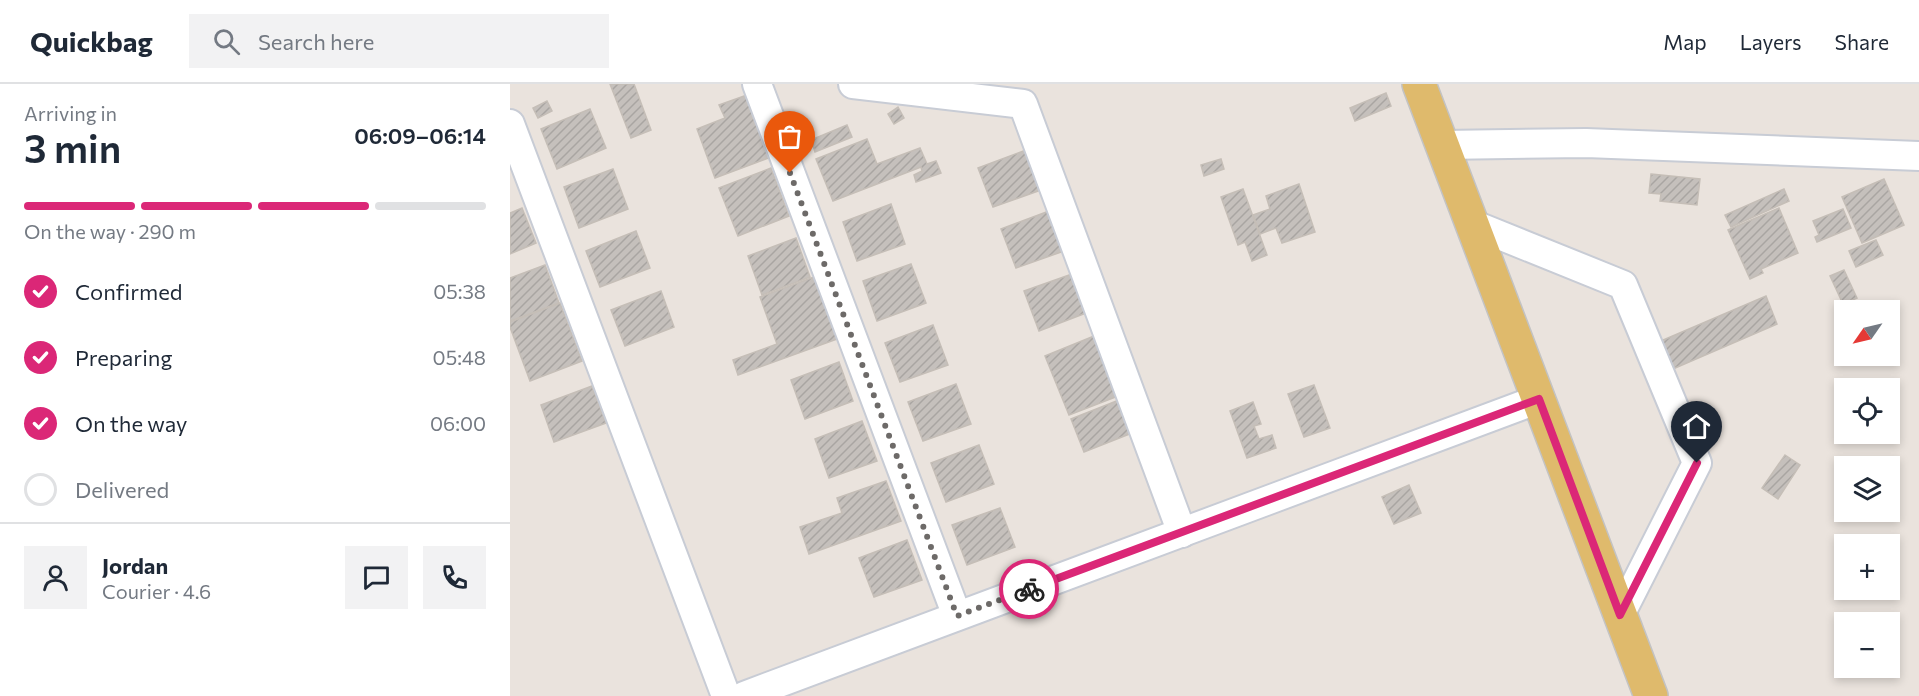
<!DOCTYPE html>
<html lang="en">
<head>
<meta charset="utf-8">
<style>
  :root { --surface:#fff; --page:#f2f2f3; --text:#1f2937; --muted:#747a83; --line:#e0e1e3; --accent:#db2777 }
  body { margin:0; font-family:Commissioner,sans-serif; background:var(--page); color:var(--text); height:100vh; display:flex; flex-direction:column; font-size:22px; white-space:nowrap }
  * { box-sizing:border-box; margin:0 }
  p { font-size:20px; color:var(--muted) }
  .icon { flex:none; width:33px; height:33px; fill:none; stroke:currentColor; stroke-width:2; stroke-linecap:round; stroke-linejoin:round }
  .map { position:relative; flex:1; overflow:hidden }
  .drawer { display:flex; flex-direction:column; background:var(--surface); width:510px }
  .drawer>* { flex:none }
  .needle { width:39px; rotate:236deg }
  .tools { position:absolute; left:1324px; top:216px; display:grid; gap:12px }
  .tools a { display:grid; place-items:center; width:66px; height:66px; border-radius:0px; background:var(--surface); box-shadow:0 3px 9px #0003; font-size:30px }
  .pin { position:absolute; display:grid; place-items:center; width:51px; height:51px; color:#fff; margin:-62px -26px; border-radius:50% 50% 50% 0; rotate:-45deg; box-shadow:0 0 6px #0007 }
  .pin .icon { rotate:45deg }
  .courier { position:absolute; display:grid; place-items:center; width:60px; height:60px; margin:-30px; border:4px solid #db2777; border-radius:50%; background:#fff; color:#222; box-shadow:0 2px 8px #0007 }
  .headline em { font-style:normal; font-weight:600 }
  .headline div { display:flex; flex-direction:column-reverse }
  .headline { display:flex; align-items:center; justify-content:space-between; height:102px; padding:0 24px }
  h1 { font-size:39px; font-weight:600; line-height:45px }
  .bar { display:grid; grid-template-columns:repeat(4,1fr); gap:9px 6px; align-content:center; height:72px; padding:0 24px }
  .bar i { height:8px; border-radius:4px; background:var(--line) }
  .bar .selected { background:var(--accent) }
  .bar p { grid-column:span 4 }
  .line { display:flex; align-items:center; gap:15px; padding:0 24px; border-top:2px solid var(--line) }
  .line div { flex:1 }
  .round { display:grid; place-items:center; flex:none; width:63px; height:63px; border-radius:0px; background:var(--page) }
  ol { padding:0 24px; list-style:none }
  li { display:flex; align-items:center; gap:18px; height:66px }
  li p { margin-inline-start:auto }
  li .icon { padding:6px; border-radius:50%; background:var(--accent); color:#fff; stroke-width:4 }
  li:last-child { color:var(--muted) }
  li i { width:33px; height:33px; border:3px solid var(--line); border-radius:50% }
  header { display:flex; align-items:center; gap:36px; box-sizing:border-box; height:84px; padding:0 30px; background:var(--surface); border-bottom:2px solid var(--line) }
  header strong { font-size:28px }
  nav { display:flex; gap:33px; margin-inline-start:auto; font-size:21px }
  .search { width:420px; height:54px; background:var(--page); display:flex; align-items:center; gap:15px; box-sizing:border-box; padding:0 21px; border-radius:0px; color:var(--muted); font-size:22px }
  main { display:flex; flex:1; min-height:0 }
  .map>svg:first-child { display:block }
  .building { fill:url(#building-hatch); stroke:#c5beb7; stroke-width:1.5 }
  .lines { fill:none; stroke-linecap:round; stroke-linejoin:round }
  .minor-casing { stroke:#c8ccd5; stroke-width:32 }
  .major-casing { stroke:#c3c3c3; stroke-width:36 }
  .minor { stroke:#fff; stroke-width:28 }
  .major { stroke:#dfba6c; stroke-width:33 }
  .done { stroke:#6d6a68; stroke-width:6; stroke-dasharray:0 10.8 }
  .route { stroke:#db2777; stroke-width:8 }
</style>
</head>
<body>
<header>
<strong>Quickbag</strong>
<div class="search"><svg class="icon" aria-label="search" viewBox="0 0 24 24"><circle cx="10" cy="10" r="6"/><path d="M15 15l6 6"/></svg>Search here</div>
<nav><a>Map</a><a>Layers</a><a>Share</a></nav>
</header>
<main>
<section class="drawer">
<div class="headline"><div><h1>3 min</h1><p>Arriving in</p></div><em>06:09–06:14</em></div>
<div class="bar"><i class="selected"></i><i class="selected"></i><i class="selected"></i><i></i><p>On the way · 290 m</p></div>
<ol>
<li><svg class="icon" aria-label="check" viewBox="0 0 24 24"><path d="M5 12l5 5 9-10"/></svg>Confirmed<p>05:38</p></li>
<li><svg class="icon" aria-label="check" viewBox="0 0 24 24"><path d="M5 12l5 5 9-10"/></svg>Preparing<p>05:48</p></li>
<li><svg class="icon" aria-label="check" viewBox="0 0 24 24"><path d="M5 12l5 5 9-10"/></svg>On the way<p>06:00</p></li>
<li><i></i>Delivered</li>
</ol>
<div class="line" style="height:108px"><a class="round"><svg class="icon" aria-label="person" viewBox="0 0 24 24"><circle cx="12" cy="8" r="4"/><path d="M4 21q1-7 8-7t8 7"/></svg></a><div><b>Jordan</b><p>Courier · 4.6</p></div><a class="round"><svg class="icon" aria-label="chat" viewBox="0 0 24 24"><path d="M4 5h16v11H9l-5 4z"/></svg></a><a class="round"><svg class="icon" aria-label="phone" viewBox="0 0 24 24"><path d="M5 4h4l2 5-3 2q2 4 5 5l2-3 5 2v4C11 20 4 13 5 4z"/></svg></a></div>
</section>
<div class="map">
<svg width="1409" height="612" viewBox="0 0 1409 612">
  <defs>
    <pattern id="building-hatch" width="6" height="6" patternUnits="userSpaceOnUse" patternTransform="scale(1.5)"><rect width="6" height="6" fill="#c5c0bc"/><path d="M-1 1l2-2M0 6l6-6M5 7l2-2" fill="none" stroke="#a9a5a2"/></pattern>
  </defs>
  <rect width="100%" height="100%" fill="#eae3dd"/>
  <g class="building">
    <polygon points="100,0 124,0 141,46 121,54"/>
    <polygon points="876,9 881,22 845,37 840,24"/>
    <polygon points="237,11 261,73 205,94 187,45 215,34 209,21"/>
    <polygon points="37,17 42,27 28,34 23,24"/>
    <polygon points="388,23 394,34 384,40 378,30"/>
    <polygon points="80,25 96,64 47,85 31,45"/>
    <polygon points="337,41 342,53 305,68 301,56"/>
    <polygon points="357,55 367,80 410,64 417,80 426,77 431,89 406,98 404,91 412,87 411,83 323,117 306,75"/>
    <polygon points="516,66 531,106 483,123 468,84"/>
    <polygon points="711,75 714,85 694,92 691,81"/>
    <polygon points="261,84 279,132 228,152 209,104"/>
    <polygon points="103,85 118,125 69,144 54,103"/>
    <polygon points="1141,90 1190,95 1187,121 1150,117 1151,110 1139,109"/>
    <polygon points="1374,95 1394,141 1352,159 1332,113"/>
    <polygon points="789,100 805,148 772,159 766,144 750,150 743,131 760,125 756,112"/>
    <polygon points="733,105 757,171 742,177 735,158 728,161 711,113"/>
    <polygon points="1274,105 1279,117 1221,143 1215,131"/>
    <polygon points="381,120 395,160 347,177 333,138"/>
    <polygon points="12,124 26,159 0,170 0,129"/>
    <polygon points="1269,124 1288,169 1251,185 1253,189 1240,195 1218,146"/>
    <polygon points="1333,125 1341,144 1307,158 1305,153 1309,151 1303,137"/>
    <polygon points="539,127 554,167 506,184 491,145"/>
    <polygon points="126,147 140,184 90,203 76,167"/>
    <polygon points="286,154 300,193 252,211 238,172"/>
    <polygon points="1366,156 1373,171 1346,183 1339,167"/>
    <polygon points="401,180 416,219 367,237 353,197"/>
    <polygon points="35,181 49,219 0,237 0,194"/>
    <polygon points="1334,186 1347,214 1333,220 1320,192"/>
    <polygon points="562,190 576,229 529,247 514,207"/>
    <polygon points="304,193 327,255 228,291 223,276 267,260 250,213"/>
    <polygon points="151,207 164,243 115,262 101,226"/>
    <polygon points="1256,212 1267,240 1156,288 1144,260"/>
    <polygon points="50,219 72,277 20,297 0,243 0,238"/>
    <polygon points="423,241 438,281 390,298 375,259"/>
    <polygon points="584,252 608,312 559,331 535,272"/>
    <polygon points="329,278 343,317 295,335 281,296"/>
    <polygon points="446,300 461,340 413,357 398,318"/>
    <polygon points="804,301 820,344 794,353 778,310"/>
    <polygon points="82,302 96,339 44,358 31,321"/>
    <polygon points="609,316 622,349 574,368 561,335"/>
    <polygon points="743,318 751,340 744,342 749,355 762,351 766,364 737,374 720,327"/>
    <polygon points="352,337 367,377 319,394 305,355"/>
    <polygon points="469,361 484,400 436,418 421,379"/>
    <polygon points="1275,371 1290,381 1268,415 1252,404"/>
    <polygon points="376,397 391,437 299,470 290,443 332,429 327,414"/>
    <polygon points="899,401 911,429 884,440 872,413"/>
    <polygon points="490,424 505,463 457,481 442,441"/>
    <polygon points="397,456 412,496 364,513 349,474"/>
  </g>
  <g class="lines">
    <defs>
      <g id="minor">
        <polyline points="247,0 447,532"/>
        <polyline points="343,0 513,20 672,449"/>
        <polyline points="0,40 216,612"/>
        <polyline points="932,61 1076,59 1409,72"/>
        <polyline points="962,140 1113,201 1187,379 1110,531"/>
        <polyline points="234,612 1029,315"/>
      </g>
      <polyline id="major" points="909,0 1141,612"/>
    </defs>
    <use href="#minor" class="minor-casing"/>
    <use href="#major" class="major-casing"/>
    <use href="#minor" class="minor"/>
    <use href="#major" class="major"/>
  </g>
  <g class="lines">
    <polyline class="done" points="280,89 447,532 519,505"/>
    <polyline class="route" points="519,505 1029,315 1110,531 1187,379"/>
  </g>
</svg>
<div class="tools">
<a><svg class="needle" viewBox="-14 -14 28 28"><path d="M0-13l5 13h-10z" fill="#e53935"/><path d="M0 13l5-13h-10z" fill="#747a83"/></svg></a>
<a><svg class="icon" aria-label="locate" viewBox="0 0 24 24"><circle cx="12" cy="12" r="6"/><path d="M12 2v4M12 18v4M2 12h4M18 12h4"/></svg></a>
<a><svg class="icon" aria-label="layers" viewBox="0 0 24 24"><path d="M12 4l9 5-9 5-9-5zM3 14l9 5 9-5"/></svg></a>
<a>+</a>
<a>−</a>
</div>
<div class="pin" style="left:280px;top:89px;background:#ea580c"><svg class="icon" aria-label="bag" viewBox="0 0 24 24"><path d="M5 8h14l-1 12H6zM9 8a3 3 0 0 1 6 0"/></svg></div>
<div class="pin" style="left:1187px;top:379px;background:#1f2937"><svg class="icon" aria-label="home" viewBox="0 0 24 24"><path d="M3 11l9-7 9 7M6 9v11h12V9"/></svg></div>
<div class="courier" style="left:519px;top:505px"><svg class="icon" aria-label="bike" viewBox="0 0 24 24"><circle cx="6" cy="16" r="4"/><circle cx="18" cy="16" r="4"/><path d="M6 16l4-8h5l3 8M10 8l3 8H6M13 5h3"/></svg></div>
</div>
</main>
</body>
</html>
